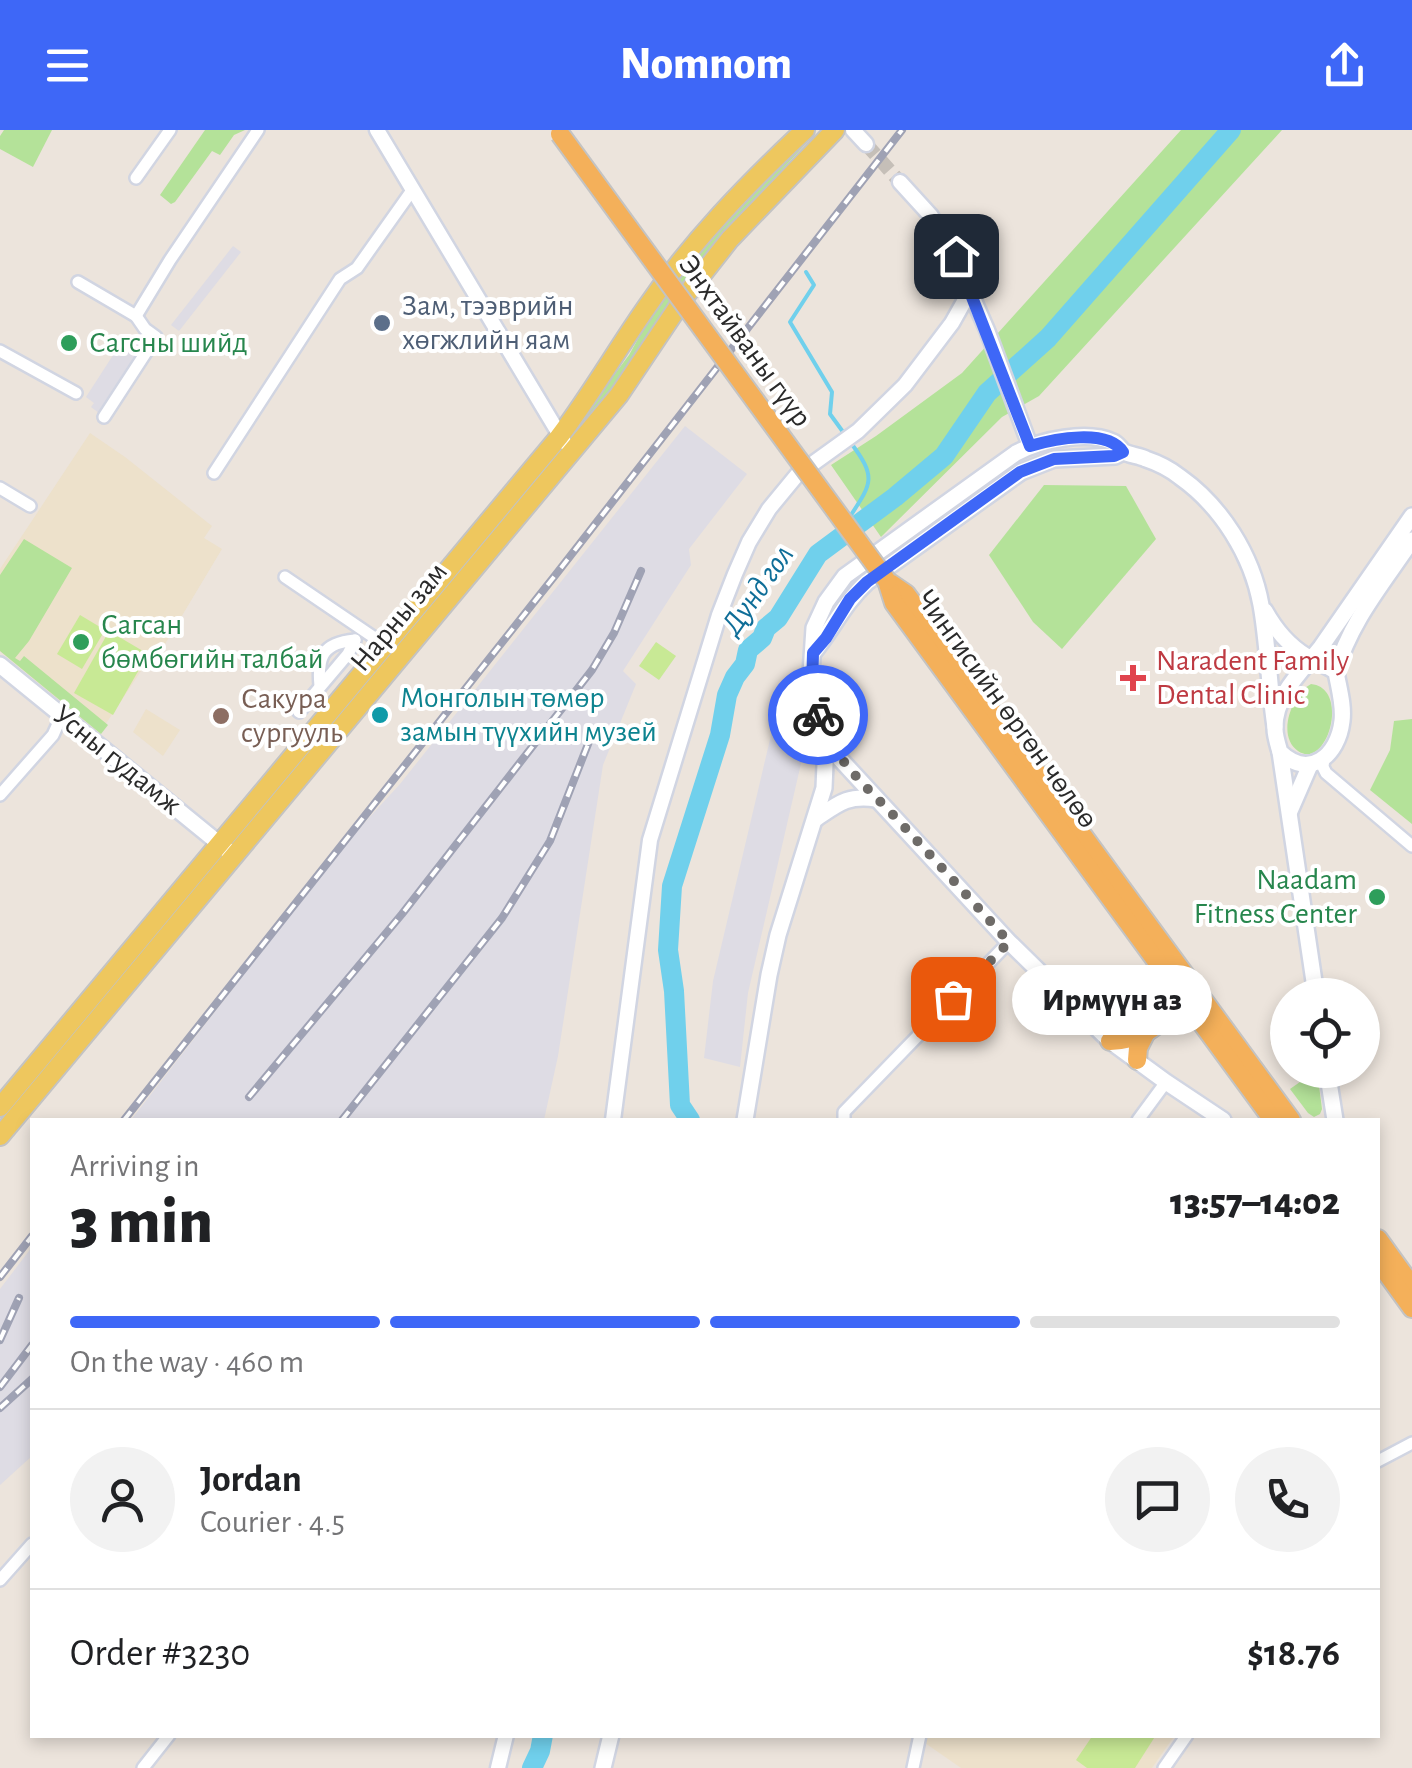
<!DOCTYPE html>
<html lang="en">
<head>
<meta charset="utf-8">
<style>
  :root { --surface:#fff; --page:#f2f2f2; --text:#202124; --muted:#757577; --line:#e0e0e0; --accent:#3e67f7 }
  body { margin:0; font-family:"Alegreya Sans",sans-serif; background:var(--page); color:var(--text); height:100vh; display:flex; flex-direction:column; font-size:38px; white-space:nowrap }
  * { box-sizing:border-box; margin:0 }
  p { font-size:32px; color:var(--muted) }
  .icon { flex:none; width:55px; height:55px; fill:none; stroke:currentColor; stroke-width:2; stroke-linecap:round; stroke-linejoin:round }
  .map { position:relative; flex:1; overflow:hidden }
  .drawer { position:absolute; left:30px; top:988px; width:1350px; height:620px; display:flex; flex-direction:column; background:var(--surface); border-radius:0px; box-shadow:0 5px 15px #0003 }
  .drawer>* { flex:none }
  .buttons { position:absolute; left:1270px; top:848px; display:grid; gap:20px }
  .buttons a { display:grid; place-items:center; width:110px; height:110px; border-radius:50%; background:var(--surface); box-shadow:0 5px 15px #0003; font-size:50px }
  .pin { position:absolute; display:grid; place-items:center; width:85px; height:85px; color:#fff; margin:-42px; border-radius:20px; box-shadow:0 5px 15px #0006 }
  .courier { position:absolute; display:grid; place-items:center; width:100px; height:100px; margin:-50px; border:8px solid #3e67f7; border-radius:50%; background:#fff; color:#222; box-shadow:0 2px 12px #0007 }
  .bubble { position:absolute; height:70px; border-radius:35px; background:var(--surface); box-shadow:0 5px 15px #0003; font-size:32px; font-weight:800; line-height:70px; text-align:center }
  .head em { font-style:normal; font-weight:800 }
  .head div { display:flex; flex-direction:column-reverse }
  .head { display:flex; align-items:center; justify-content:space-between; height:170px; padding:0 40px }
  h1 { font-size:65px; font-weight:800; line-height:75px }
  .bar { display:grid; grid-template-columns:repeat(4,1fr); gap:15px 10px; align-content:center; height:120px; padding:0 40px }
  .bar i { height:12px; border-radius:8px; background:var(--line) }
  .bar .on { background:var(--accent) }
  .bar p { grid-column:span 4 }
  .line { display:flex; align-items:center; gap:25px; padding:0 40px; border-top:2px solid var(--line) }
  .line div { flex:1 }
  .round { display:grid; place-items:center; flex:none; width:105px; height:105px; border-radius:52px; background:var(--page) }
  header { display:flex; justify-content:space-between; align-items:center; height:130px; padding:0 40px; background:var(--accent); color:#fff; font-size:45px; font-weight:800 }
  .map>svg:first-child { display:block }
  .industrial { fill:#dedce4 }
  .education { fill:#ede1cb }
  .green { fill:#b4e299 }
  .pitch { fill:#c8e995 }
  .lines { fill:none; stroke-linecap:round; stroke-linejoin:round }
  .stream { stroke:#70d0ec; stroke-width:4 }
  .river { stroke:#70d0ec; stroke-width:20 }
  .tertiary-tunnel { stroke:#c5bfb8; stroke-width:14; stroke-dasharray:14 7; stroke-linecap:butt }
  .minor-casing { stroke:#d1d5e2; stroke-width:16 }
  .tertiary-casing { stroke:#d1d5e2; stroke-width:19 }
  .secondary-casing { stroke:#d1d5e2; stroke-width:20 }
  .primary-casing { stroke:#c3c3c3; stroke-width:22 }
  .trunk-casing { stroke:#c3c3c3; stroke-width:22 }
  .minor { stroke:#fff; stroke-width:11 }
  .tertiary { stroke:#fff; stroke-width:14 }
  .secondary { stroke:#fff; stroke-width:15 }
  .primary { stroke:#eec75e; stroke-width:18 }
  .trunk { stroke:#f4b05a; stroke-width:18 }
  .rail-casing { stroke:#9fa2b4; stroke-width:8 }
  .rail { stroke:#fff; stroke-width:4; stroke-dasharray:11; stroke-linecap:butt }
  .trunk-bridge-casing { stroke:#c3c3c3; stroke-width:22; stroke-linecap:butt }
  .trunk-bridge { stroke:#f4b05a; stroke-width:18 }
  .done { stroke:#6e6b68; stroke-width:10; stroke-dasharray:0 18 }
  .route { stroke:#3e67f7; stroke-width:12 }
  .service-dot { fill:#5c6f8a; stroke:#fff; stroke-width:4 }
  .leisure-dot { fill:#2e9e5b; stroke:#fff; stroke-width:4 }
  .health-dot { fill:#e0444e; stroke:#fff; stroke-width:4 }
  .culture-dot { fill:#0f9aa8; stroke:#fff; stroke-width:4 }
  .education-dot { fill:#8d6e63; stroke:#fff; stroke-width:4 }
  .labels { text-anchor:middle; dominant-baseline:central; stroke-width:8; stroke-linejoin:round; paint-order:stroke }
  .service-label { font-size:30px; fill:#4e5e75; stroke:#fff; text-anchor:start }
  .street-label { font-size:30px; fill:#2a2a2a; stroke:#fff }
  .leisure-label { font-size:30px; fill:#27864d; stroke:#fff; text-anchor:start }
  .health-label { font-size:30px; fill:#be3a42; stroke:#fff; text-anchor:start }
  .culture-label { font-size:30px; fill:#0d838f; stroke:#fff; text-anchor:start }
  .education-label { font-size:30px; fill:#785e54; stroke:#fff; text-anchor:start }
  .water-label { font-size:32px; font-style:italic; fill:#0f6e98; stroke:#fff }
</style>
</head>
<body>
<header><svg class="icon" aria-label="menu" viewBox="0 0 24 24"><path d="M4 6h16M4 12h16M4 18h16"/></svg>Nomnom<svg class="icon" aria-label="share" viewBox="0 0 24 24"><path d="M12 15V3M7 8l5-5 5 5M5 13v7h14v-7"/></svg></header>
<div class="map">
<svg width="1412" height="1638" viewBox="0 0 1412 1638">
  <rect width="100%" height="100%" fill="#ece4dc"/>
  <g class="industrial">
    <polygon points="233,116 241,122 179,201 171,195"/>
    <polygon points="141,202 149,207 99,283 91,277 94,273 86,267 117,219 126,225"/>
    <polygon points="685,296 747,344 689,419 691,435 623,541 636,554 603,635 558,926 544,990 131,990 345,714 400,654"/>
    <polygon points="772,601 806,612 748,863 740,937 704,928 713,851"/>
    <polygon points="32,1117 32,1326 0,1355 0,1159"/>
  </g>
  <g class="education">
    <polygon points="90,303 125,327 212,396 204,408 222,419 165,514 155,520 99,604 0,521 0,439"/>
    <polygon points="146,579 180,600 163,626 133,602"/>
    <polygon points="928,1605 1175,1605 1152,1638 961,1638 925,1613"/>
  </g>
  <g class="green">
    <polygon points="4,0 52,0 33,37 0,19 0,6"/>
    <polygon points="205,0 245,0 234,5 220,25 212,21 175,72 171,74 160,65"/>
    <polygon points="1181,0 1282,0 1039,266 1002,287 881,407 831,335 876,306 962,243"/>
    <polygon points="813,1 815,1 814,5 723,104 635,231 591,287 585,291 584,285 629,225 658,173 727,84"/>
    <polygon points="1044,355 1126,356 1156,409 1062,519 1033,492 989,425"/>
    <polygon points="24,409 72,438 29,511 15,528 20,531 24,526 108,595 101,604 0,521 0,445"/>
    <path d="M1311 554C1351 558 1327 641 1298 621 1276 606 1292 564 1311 554Z"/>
    <polygon points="1412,589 1412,694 1370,660 1390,620 1394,591"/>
    <polygon points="1317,940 1322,979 1320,984 1314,987 1308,983 1290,959"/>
  </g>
  <g class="pitch">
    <polygon points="80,485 105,500 82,539 57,524"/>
    <polygon points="109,501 148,524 113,585 74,563"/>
    <polygon points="656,512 676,526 659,550 639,536"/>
    <polygon points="1093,1605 1156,1605 1135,1638 1087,1638 1076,1630"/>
  </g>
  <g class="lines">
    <g class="stream">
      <polyline points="806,142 814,155 790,192 832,262 830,284 846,306"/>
      <path d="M849 388C872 353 877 348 851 313"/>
      <polyline points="832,414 841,400"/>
    </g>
    <g class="river">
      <polyline points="690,990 680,975 674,861 668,820 672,756 720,605 727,565 735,547 745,534 748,520 762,508 766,498 778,488 818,424 895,367 944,326 987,263 1048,208 1231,0"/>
      <polyline points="532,1638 540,1621 543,1605"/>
    </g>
    <polyline class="tertiary-tunnel" points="866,14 900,52"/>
    <defs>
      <g id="minor">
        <polyline points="136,48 170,0"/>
        <polyline points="78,152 136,186 170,130 258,0"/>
        <polyline points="0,221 76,263"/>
        <polyline points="104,287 156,207 145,199 136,186"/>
        <polyline points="214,343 340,149 357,138 413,59"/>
        <polyline points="0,358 30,376"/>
        <polyline points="285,447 385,515"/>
        <path d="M320 556C317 526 323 513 355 510"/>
        <polyline points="299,582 348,524 355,510"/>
        <polyline points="1324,627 1323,637 1326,643 1412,716"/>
        <polyline points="0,665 53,605 62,585"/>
        <polyline points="844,990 844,982 1009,812"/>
        <polyline points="1138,990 1166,952"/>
        <polyline points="1378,1331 1412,1313"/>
        <polyline points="0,1450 32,1414"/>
        <polyline points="143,1638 169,1605"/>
        <polyline points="913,1638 920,1605"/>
        <polyline points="1164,1638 1187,1605"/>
      </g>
      <g id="tertiary">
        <polyline points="377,0 564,312"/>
        <polyline points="853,0 866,14"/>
        <polyline points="900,52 931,86 955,127 987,200 1030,316"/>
        <polyline points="613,990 650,710 719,485 735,444 749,412 769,379 797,345 858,301 905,255 952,193 970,161"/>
        <polyline points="498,1638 506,1605"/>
      </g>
      <g id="secondary">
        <path d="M1265 481C1275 499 1288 515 1306 526 1316 533 1326 534 1336 542 1339 559 1344 575 1342 591 1338 626 1309 650 1280 622 1278 615 1275 606 1275 599 1274 565 1303 540 1321 517L1412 386"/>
        <path d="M813 523C832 500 844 473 867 452L1021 342 1054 329 1115 326 1123 322"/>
        <polyline points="0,535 227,720"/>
        <path d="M1336 542C1349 493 1384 452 1412 410"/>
        <polyline points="1280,622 1316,865"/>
        <polyline points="1290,681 1310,635"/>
        <path d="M817 688C839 673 848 665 876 669"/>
        <polyline points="1327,940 1335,990"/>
        <polyline points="745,990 769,845 778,805 824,658 826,610"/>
        <path d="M1223 990 1166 952 1110 911 1009 812 840 629 825 606 817 580 811 543 814 498 826 472 845 446 1016 323C1041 310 1087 300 1113 312 1118 314 1120 319 1124 322 1130 325 1140 326 1146 329 1158 333 1170 339 1180 347 1221 376 1252 425 1261 475 1268 514 1269 557 1275 597"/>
        <polyline points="603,1638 611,1605"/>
      </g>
      <g id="primary">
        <path d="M0 977 559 307C590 266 616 221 646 178 691 112 746 55 805 0"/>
        <polyline points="0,1006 619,265 686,165 730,109 835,0"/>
      </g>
      <g id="trunk">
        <polyline points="887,451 906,464 1291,990"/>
        <polyline points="887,451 894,473 1273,990"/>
        <path d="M1110 911C1147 909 1158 894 1185 871"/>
        <polyline points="1137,930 1138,918 1145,904"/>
        <polyline points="1378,1109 1412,1156"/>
        <polyline points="1378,1131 1412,1178"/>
      </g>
    </defs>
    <use href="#minor" class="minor-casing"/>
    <use href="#tertiary" class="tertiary-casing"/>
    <use href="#secondary" class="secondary-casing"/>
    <use href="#primary" class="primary-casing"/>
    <use href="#trunk" class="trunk-casing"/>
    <use href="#minor" class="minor"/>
    <use href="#tertiary" class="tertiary"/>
    <use href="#secondary" class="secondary"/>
    <use href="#primary" class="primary"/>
    <use href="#trunk" class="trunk"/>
    <defs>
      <g id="rail">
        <polyline points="249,967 402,784 592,540 614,503 641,441"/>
        <polyline points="124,990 557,443 902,0"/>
        <polyline points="342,990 502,788 550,711 592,604"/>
        <polyline points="0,1147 32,1106"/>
        <polyline points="0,1210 19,1168"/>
        <polyline points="0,1257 32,1215"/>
        <polyline points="0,1278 32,1249"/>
      </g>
    </defs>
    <use href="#rail" class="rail-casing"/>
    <use href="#rail" class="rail"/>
    <defs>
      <polyline id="trunk-bridge" points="560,4 887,451"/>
    </defs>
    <use href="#trunk-bridge" class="trunk-bridge-casing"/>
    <use href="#trunk-bridge" class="trunk-bridge"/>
  </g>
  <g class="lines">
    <path class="done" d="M818 585C834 630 866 656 898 690 935 730 972 771 1009 812L953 869"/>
    <path class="route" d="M818 585 812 559 813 523 826 508 850 469 867 452 1020 342 1054 329 1114 326 1123 322C1107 298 1054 309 1030 316L956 126"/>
  </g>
  <circle class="service-dot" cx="382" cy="193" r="10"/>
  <g class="leisure-dot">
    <circle cx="69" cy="213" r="10"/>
    <circle cx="81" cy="512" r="10"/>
    <circle cx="1377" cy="767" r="10"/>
  </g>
  <path class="health-dot" d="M1128 533h10v10h10v10h-10v10h-10v-10h-10v-10h10z"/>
  <circle class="culture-dot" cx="380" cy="585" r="10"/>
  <circle class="education-dot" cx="221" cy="586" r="10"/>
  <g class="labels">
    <g class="service-label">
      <text x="402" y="176">Зам, тээврийн<tspan x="402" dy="34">хөгжлийн яам</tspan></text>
    </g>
    <g class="street-label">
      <text transform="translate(745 211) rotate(54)">Энхтайваны гүүр</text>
      <text transform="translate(399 487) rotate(-50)">Нарны зам</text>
      <text transform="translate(1007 579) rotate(54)">Чингисийн өргөн чөлөө</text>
      <text transform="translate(117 630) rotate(39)">Усны гудамж</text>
    </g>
    <g class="leisure-label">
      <text x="89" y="213">Сагсны шийд</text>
      <text x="101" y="495">Сагсан<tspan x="101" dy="34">бөмбөгийн талбай</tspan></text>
      <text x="1357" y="750" text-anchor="end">Naadam<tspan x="1357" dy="34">Fitness Center</tspan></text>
    </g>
    <g class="health-label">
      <text x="1156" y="531">Naradent Family<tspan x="1156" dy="34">Dental Clinic</tspan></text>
    </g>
    <g class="culture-label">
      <text x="400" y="568">Монголын төмөр<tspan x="400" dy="34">замын түүхийн музей</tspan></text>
    </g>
    <g class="education-label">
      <text x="241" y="569">Сакура<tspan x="241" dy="34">сургууль</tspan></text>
    </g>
    <g class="water-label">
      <text transform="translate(757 460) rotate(-55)">Дунд гол</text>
    </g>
  </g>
</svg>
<div class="buttons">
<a><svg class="icon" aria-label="locate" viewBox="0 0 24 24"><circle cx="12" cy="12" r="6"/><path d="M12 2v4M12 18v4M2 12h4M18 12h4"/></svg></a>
</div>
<div class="pin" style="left:953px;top:869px;background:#ea580c"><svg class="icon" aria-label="bag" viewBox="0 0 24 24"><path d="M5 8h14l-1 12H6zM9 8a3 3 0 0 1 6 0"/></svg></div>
<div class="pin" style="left:956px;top:126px;background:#1f2937"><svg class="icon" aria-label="home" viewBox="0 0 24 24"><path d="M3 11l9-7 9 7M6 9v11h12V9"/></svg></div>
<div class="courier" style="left:818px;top:585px"><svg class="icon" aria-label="bike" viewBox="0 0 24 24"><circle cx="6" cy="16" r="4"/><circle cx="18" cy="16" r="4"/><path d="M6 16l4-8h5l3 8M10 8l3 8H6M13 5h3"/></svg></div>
<div class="bubble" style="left:1012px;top:835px;width:200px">Ирмүүн аз</div>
<section class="drawer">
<div class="head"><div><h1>3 min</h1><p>Arriving in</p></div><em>13:57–14:02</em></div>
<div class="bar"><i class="on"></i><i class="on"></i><i class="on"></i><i></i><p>On the way · 460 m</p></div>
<div class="line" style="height:180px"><a class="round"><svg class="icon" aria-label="person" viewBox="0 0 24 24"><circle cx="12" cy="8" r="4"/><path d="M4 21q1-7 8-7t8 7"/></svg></a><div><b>Jordan</b><p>Courier · 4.5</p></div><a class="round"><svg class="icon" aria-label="chat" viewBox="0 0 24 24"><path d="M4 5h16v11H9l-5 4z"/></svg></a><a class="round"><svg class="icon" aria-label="phone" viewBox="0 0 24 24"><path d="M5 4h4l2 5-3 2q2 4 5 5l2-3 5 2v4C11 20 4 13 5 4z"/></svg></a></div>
<div class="line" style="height:130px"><div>Order #3230</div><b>$18.76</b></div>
</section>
</div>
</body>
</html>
